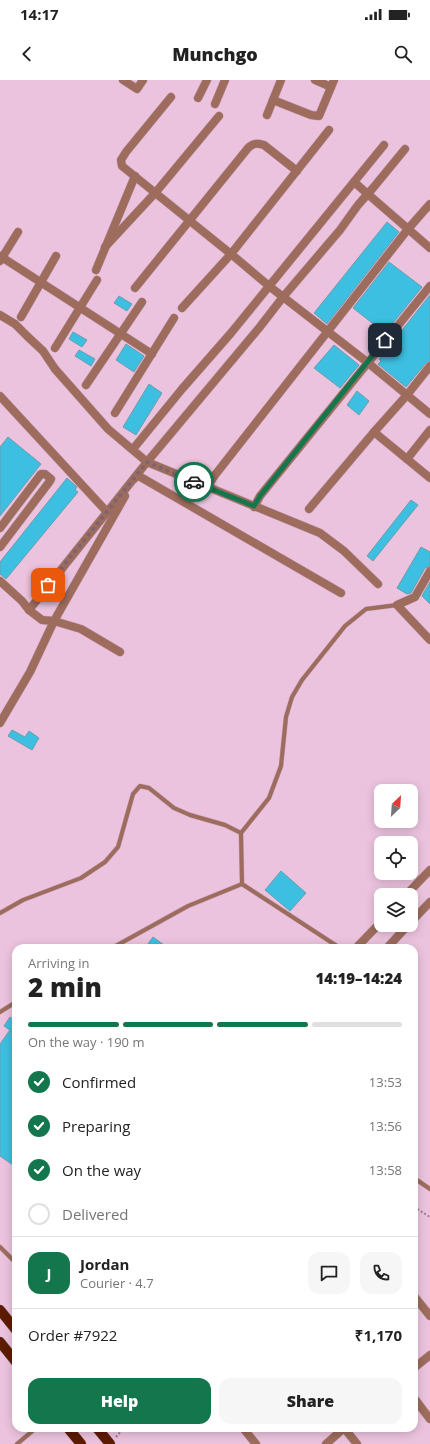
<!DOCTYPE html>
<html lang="en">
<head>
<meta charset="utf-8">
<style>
  :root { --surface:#fff; --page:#f6f6f6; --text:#222; --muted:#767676; --line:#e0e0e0; --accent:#13764d }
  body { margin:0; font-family:"Open Sans",sans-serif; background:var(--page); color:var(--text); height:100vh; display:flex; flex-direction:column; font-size:15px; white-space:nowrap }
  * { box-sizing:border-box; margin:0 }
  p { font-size:13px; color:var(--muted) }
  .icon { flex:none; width:22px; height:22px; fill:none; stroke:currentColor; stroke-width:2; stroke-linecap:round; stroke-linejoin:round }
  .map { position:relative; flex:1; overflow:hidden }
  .details { position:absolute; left:12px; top:864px; width:406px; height:488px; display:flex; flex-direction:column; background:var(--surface); border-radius:12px; box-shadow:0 2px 10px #0003 }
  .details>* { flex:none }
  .needle { width:26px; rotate:25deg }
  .controls { position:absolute; left:374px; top:704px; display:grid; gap:8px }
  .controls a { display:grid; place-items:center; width:44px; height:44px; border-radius:8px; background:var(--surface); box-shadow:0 2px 10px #0003; font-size:20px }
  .pin { position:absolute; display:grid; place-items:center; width:34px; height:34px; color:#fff; margin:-17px; border-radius:8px; box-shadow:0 2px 6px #0006 }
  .courier { position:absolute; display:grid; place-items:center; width:40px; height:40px; margin:-20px; border:3px solid #13764d; border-radius:50%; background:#fff; color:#222; box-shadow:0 1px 5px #0007 }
  .headline em { font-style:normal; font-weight:800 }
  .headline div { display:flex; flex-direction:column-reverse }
  .headline { display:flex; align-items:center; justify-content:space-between; height:68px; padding:0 16px }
  h1 { font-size:26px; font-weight:800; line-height:30px }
  .bar { display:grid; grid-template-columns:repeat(4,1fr); gap:6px 4px; align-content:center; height:48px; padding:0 16px }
  .bar i { height:5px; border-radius:3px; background:var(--line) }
  .bar .on { background:var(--accent) }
  .bar p { grid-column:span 4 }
  .line { display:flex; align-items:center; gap:10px; padding:0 16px; border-top:1px solid var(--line) }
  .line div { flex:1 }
  .round { display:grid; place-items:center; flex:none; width:42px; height:42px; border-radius:12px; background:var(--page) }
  ol { padding:0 16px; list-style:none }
  li { display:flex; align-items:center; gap:12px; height:44px }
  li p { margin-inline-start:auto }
  li .icon { padding:4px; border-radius:50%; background:var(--accent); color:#fff; stroke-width:4 }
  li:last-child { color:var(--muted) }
  li i { width:22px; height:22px; border:2px solid var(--line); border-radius:50% }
  .action { display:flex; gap:8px; margin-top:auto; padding:8px 16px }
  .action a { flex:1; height:46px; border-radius:12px; background:var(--accent); color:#fff; font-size:16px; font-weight:800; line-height:46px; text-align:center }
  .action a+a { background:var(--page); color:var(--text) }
  .status { display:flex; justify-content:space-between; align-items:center; height:28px; padding:0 20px; background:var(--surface); direction:ltr }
  .status svg { height:11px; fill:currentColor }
  header { display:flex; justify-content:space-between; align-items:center; height:52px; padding:0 16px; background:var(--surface); font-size:18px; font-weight:800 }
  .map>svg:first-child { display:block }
  .building { fill:#3dbfe1; stroke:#6c9dad }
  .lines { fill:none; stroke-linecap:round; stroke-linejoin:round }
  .service-casing { stroke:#c6a2ba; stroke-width:5 }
  .minor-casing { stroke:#c6a2ba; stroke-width:9 }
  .primary-casing { stroke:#c6a2ba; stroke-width:11 }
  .path { stroke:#9d7f93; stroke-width:2; stroke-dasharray:2 2; stroke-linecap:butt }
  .service { stroke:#9d6c5c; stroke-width:4 }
  .minor { stroke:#9d6c5c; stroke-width:8 }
  .primary { stroke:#5d1b01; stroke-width:10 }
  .done { stroke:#7c6373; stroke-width:4; stroke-dasharray:0 7.2 }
  .route { stroke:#13764d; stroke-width:5 }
</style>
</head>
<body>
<div class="status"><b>14:17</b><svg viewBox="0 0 49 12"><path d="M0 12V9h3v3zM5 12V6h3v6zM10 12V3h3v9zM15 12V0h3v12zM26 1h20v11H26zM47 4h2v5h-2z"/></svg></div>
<header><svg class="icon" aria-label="back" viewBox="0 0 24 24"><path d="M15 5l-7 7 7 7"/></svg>Munchgo<svg class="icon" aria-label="search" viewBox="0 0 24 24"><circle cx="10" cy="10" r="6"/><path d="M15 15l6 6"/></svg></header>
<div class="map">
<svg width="430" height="1364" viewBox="0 0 430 1364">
  <rect width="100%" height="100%" fill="#ecc3de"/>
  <g class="building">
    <polygon points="387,142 399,152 327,244 314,233"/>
    <polygon points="389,182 422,207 385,253 353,228"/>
    <polygon points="430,215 430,281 426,283 406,307 378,284 381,281 379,279"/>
    <polygon points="119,216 132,224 127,231 114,223"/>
    <polygon points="73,252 87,260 82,267 69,259"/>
    <polygon points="126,264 144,276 134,292 116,280"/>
    <polygon points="334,265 359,285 340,308 314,288"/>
    <polygon points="79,270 95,279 91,286 75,276"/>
    <polygon points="149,304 162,313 136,355 123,347"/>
    <polygon points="357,311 369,321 359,335 347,325"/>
    <polygon points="8,357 41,384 0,436 0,367"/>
    <polygon points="67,398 77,407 75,410 78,412 6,499 0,494 0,482"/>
    <polygon points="411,420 418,425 373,481 367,476"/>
    <polygon points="421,467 430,472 430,486 425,488 411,513 407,514 397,508"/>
    <polygon points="430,502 430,524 422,516"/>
    <polygon points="12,650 25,657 29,651 39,658 32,670 8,656"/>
    <polygon points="281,791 306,813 290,831 265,810"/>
    <polygon points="153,857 168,868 145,868"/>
    <polygon points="10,937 16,942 16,1087 0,1076 0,964 10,950 4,946"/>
  </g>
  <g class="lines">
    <defs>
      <g id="service">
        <polyline points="241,753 269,718 281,686 286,637 292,617 302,600 345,546 366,529 397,525"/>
        <polyline points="0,833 23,820 81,798 105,782 118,767 133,714 140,706 149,708 174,728 190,735 225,745 241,753 242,804"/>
        <polyline points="112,868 188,826 242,804 340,868"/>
        <polyline points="0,932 16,922"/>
        <polyline points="414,1098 430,1109"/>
        <polyline points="0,1167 16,1183"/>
        <polyline points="17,1364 36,1348"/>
      </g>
      <g id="minor">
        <polyline points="123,0 137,9 143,0"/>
        <polyline points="315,0 331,7"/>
        <polyline points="171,17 126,72 121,80 122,86 231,174 269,206 367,282 430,334"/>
        <polyline points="198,18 207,0"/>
        <polyline points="273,20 311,35 319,36 334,0"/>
        <polyline points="215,24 225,0"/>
        <polyline points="267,35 281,0"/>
        <polyline points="354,102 430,168"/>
        <polyline points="105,167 156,112 219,36"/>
        <polyline points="0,176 152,274"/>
        <polyline points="0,181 18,152"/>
        <polyline points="96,190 135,96"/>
        <path d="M135 208 248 68C253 63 257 63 264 65L297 91"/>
        <polyline points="182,228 231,174 329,50"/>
        <polyline points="0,235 15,244 27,256 43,271 55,289 108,349 147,382 320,453 344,471 378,504"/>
        <polyline points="21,237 56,176"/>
        <polyline points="55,268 97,200"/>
        <polyline points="86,305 142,222"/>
        <polyline points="0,316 107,432"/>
        <polyline points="115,333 174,238"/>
        <polyline points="374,352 430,398"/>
        <polyline points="133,369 182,309 231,253 384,65"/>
        <polyline points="407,379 430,350"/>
        <polyline points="134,399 137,395 341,513"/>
        <polyline points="207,407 215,395 408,149 430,124"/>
        <polyline points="254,427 260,416 430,206"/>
        <polyline points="309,429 374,352 407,315 430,286"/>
        <polyline points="0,448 41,394 45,394 51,399 50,401 0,467"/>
        <polyline points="430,491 415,517 397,525 430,560"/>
        <polyline points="0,501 22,521 29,530 42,540 54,541 81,549 120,572"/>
        <polyline points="29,530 147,382 259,248 283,217 340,150 358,125 373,108 405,69"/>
        <polyline points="0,643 30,592 54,541 125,416"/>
        <polyline points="406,815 430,790"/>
        <polyline points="411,842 430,822"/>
        <polyline points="356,868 381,842"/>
        <polyline points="387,868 408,845"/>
        <polyline points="414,1216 430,1236"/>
        <polyline points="414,1288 430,1275"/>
        <polyline points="414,1318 430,1339"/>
        <polyline points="243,1348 256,1364"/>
        <polyline points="326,1364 344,1348 357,1364"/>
      </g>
      <g id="primary">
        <polyline points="0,1230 16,1250"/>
        <polyline points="0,1262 16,1282"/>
        <polyline points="68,1348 81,1364"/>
        <polyline points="97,1348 110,1364"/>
      </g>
    </defs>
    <use href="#service" class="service-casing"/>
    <use href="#minor" class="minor-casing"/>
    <use href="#primary" class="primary-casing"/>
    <g class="path">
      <polyline points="414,1127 430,1137"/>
      <polyline points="116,1357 124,1348"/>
    </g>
    <use href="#service" class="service"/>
    <use href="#minor" class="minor"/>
    <use href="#primary" class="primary"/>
  </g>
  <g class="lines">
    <polyline class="done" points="48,505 147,382 194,402"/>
    <polyline class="route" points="194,402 254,426 260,416 385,260"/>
  </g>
</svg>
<div class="controls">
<a><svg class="needle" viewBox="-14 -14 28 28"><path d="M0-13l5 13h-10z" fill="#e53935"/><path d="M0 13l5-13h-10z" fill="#767676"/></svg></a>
<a><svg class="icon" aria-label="locate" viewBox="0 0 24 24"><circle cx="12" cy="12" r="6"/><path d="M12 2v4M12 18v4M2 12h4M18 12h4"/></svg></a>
<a><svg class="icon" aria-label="layers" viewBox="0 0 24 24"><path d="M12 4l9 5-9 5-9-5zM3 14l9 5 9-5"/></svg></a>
</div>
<div class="pin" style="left:48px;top:505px;background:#ea580c"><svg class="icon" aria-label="bag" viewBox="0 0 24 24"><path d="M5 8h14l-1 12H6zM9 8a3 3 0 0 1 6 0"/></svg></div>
<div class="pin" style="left:385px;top:260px;background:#1f2937"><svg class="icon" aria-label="home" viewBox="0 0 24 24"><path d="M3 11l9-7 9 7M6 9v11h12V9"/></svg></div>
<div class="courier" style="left:194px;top:402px"><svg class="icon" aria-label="car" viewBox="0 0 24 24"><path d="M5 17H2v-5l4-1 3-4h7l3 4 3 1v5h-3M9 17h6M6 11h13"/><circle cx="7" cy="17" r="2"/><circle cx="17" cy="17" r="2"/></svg></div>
<section class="details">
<div class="headline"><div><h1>2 min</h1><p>Arriving in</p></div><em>14:19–14:24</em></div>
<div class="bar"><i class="on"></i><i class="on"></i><i class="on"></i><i></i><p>On the way · 190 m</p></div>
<ol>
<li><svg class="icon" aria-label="check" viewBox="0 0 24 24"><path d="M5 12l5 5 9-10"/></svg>Confirmed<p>13:53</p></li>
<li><svg class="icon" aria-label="check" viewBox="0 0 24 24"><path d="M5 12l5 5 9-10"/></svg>Preparing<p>13:56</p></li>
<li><svg class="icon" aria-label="check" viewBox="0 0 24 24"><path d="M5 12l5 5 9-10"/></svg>On the way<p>13:58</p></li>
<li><i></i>Delivered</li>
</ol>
<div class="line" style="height:72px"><b class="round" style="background:var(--accent);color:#fff">J</b><div><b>Jordan</b><p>Courier · 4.7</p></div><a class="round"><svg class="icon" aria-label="chat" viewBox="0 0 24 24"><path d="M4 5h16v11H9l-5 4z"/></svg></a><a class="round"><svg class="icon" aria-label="phone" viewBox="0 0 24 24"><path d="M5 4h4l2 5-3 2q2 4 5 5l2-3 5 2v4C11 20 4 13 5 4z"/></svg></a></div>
<div class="line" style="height:52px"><div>Order #7922</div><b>₹1,170</b></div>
<div class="action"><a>Help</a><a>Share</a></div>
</section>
</div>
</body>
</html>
